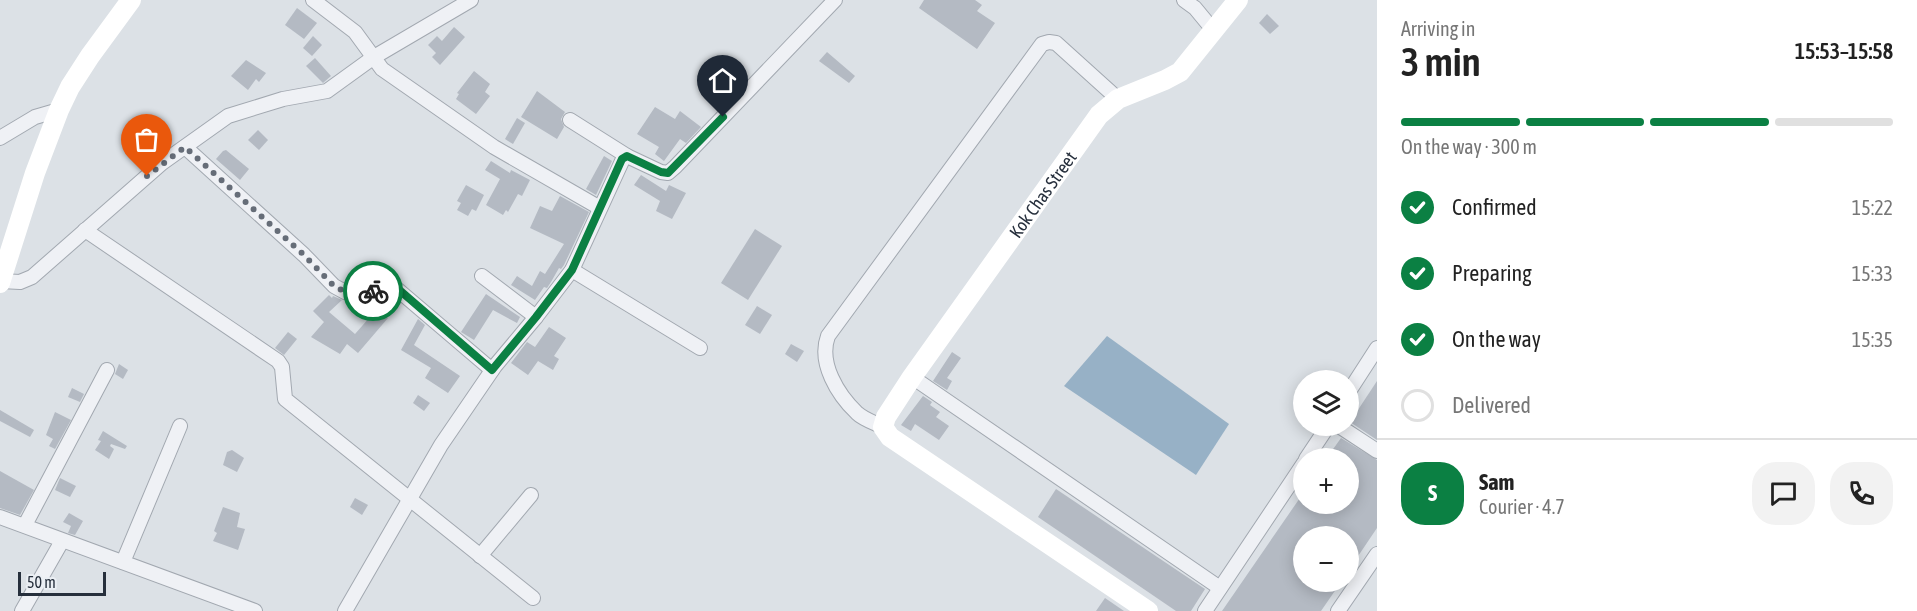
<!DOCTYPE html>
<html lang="en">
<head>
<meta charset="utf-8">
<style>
  :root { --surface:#fff; --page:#f2f2f2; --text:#222; --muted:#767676; --line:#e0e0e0; --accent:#0b8043 }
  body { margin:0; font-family:"Asap Condensed",sans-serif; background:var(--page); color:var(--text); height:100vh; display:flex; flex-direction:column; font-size:22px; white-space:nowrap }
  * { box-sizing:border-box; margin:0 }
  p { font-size:20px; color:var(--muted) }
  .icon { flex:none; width:33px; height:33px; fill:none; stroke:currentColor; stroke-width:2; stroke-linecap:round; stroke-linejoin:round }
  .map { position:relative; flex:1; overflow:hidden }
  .details { display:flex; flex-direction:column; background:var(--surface); width:540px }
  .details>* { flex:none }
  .controls { position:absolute; left:1293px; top:370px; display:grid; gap:12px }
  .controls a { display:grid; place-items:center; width:66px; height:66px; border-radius:50%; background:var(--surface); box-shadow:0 3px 15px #0003; font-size:30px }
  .scale { position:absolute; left:18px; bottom:15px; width:88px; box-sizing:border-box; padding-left:6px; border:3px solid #262f3c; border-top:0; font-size:16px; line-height:21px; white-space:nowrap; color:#262f3c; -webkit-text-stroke:4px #ebeff4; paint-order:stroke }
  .pin { position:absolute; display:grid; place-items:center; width:51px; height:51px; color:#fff; margin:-62px -26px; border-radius:50% 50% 50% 0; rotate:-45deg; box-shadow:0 0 6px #0007 }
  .pin .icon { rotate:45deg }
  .courier { position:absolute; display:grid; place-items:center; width:60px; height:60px; margin:-30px; border:4px solid #0b8043; border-radius:50%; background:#fff; color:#222; box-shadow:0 2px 8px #0007 }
  .headline em { font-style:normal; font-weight:600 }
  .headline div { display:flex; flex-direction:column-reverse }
  .headline { display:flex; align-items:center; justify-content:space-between; height:102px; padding:0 24px }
  h1 { font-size:39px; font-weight:600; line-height:45px }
  .bar { display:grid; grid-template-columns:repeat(4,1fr); gap:9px 6px; align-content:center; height:72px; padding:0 24px }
  .bar i { height:8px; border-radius:4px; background:var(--line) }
  .bar .on { background:var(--accent) }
  .bar p { grid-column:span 4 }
  .line { display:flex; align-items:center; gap:15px; padding:0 24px; border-top:2px solid var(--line) }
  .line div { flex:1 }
  .round { display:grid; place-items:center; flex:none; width:63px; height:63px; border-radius:24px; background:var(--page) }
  ol { padding:0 24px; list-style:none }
  li { display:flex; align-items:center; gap:18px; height:66px }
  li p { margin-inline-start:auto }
  li .icon { padding:6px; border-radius:50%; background:var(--accent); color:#fff; stroke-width:4 }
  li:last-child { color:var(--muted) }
  li i { width:33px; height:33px; border:3px solid var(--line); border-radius:50% }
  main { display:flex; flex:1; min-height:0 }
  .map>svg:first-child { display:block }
  .water { fill:#97b1c6 }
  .building { fill:#b4bac3 }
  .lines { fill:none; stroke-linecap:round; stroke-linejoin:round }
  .street-casing { stroke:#a2a8b0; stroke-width:16 }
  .street { stroke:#eff1f5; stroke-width:14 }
  .secondary { stroke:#fff; stroke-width:20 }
  .done { stroke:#666d78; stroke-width:6; stroke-dasharray:0 10.8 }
  .route { stroke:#0b8043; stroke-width:8 }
  .labels { text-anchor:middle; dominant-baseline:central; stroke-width:5; stroke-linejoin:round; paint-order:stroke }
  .street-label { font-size:18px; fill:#262f3c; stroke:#ebeff4 }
</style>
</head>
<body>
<main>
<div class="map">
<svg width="1377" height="611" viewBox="0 0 1377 611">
  <rect width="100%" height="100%" fill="#dce1e6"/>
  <polygon class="water" points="1107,336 1229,424 1196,475 1064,386"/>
  <g class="building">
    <polygon points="924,0 975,0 982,5 977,11 995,23 977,49 919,8"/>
    <polygon points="297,8 317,23 304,39 285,25"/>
    <polygon points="1267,14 1279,26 1270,34 1259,23"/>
    <polygon points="454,27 465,37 440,65 432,57 436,53 428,45 437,36 442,41"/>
    <polygon points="313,36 322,45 312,56 303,48"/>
    <polygon points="827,52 855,76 849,83 819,61"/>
    <polygon points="315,58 331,76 323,83 306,66"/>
    <polygon points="246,60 266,73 259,82 256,79 248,90 231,76"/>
    <polygon points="474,71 490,84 485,92 490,96 476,114 456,99 459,94 457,93"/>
    <polygon points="537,91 565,112 561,119 564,127 557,139 521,117"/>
    <polygon points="655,107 675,119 680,111 701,127 686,143 680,139 664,161 655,154 659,147 637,134"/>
    <polygon points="517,118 525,123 513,144 505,139"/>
    <polygon points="258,130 268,140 259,150 248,140"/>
    <polygon points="226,150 249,169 240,180 216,159 223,151"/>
    <polygon points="604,156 612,161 596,195 586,189"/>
    <polygon points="491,161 510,173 511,170 530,180 522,196 518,194 508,212 506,210 503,215 486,205 500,179 485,170"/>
    <polygon points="641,175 666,191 669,185 686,193 672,219 656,211 660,201 634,185"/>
    <polygon points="466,185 484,195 476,211 472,209 468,216 457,210 461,203 457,201"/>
    <polygon points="560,196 589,212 564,265 561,269 559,268 551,282 547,288 544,287 535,300 511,285 517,276 532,286 540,271 545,274 564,244 530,228 540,206 552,211"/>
    <polygon points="755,229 782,246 748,300 721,283"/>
    <polygon points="369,271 377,278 367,285 361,281"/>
    <polygon points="486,294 520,317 517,323 493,310 474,340 461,332"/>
    <polygon points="329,295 332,298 333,296 342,300 329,312 355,334 377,309 388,318 358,353 347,344 340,354 311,337 324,322 313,311"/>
    <polygon points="757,306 772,315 760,334 745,325"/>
    <polygon points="418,319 425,325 414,345 460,376 448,393 425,378 431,368 401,350"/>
    <polygon points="549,327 566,338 554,356 559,359 553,370 538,361 528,375 511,363 527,342 535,347"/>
    <polygon points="288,332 297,339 284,355 275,348"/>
    <polygon points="791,344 804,351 797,362 785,354"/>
    <polygon points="952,352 961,358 947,378 952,381 947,390 933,381"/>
    <polygon points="119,364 128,370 123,379 115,374"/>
    <polygon points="1377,381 1377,440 1350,422"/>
    <polygon points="72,388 84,394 80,402 68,397"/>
    <polygon points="418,395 430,403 424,411 413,403"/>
    <polygon points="923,396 932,402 930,405 940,412 936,417 949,426 939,440 915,424 911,431 901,425"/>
    <polygon points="0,410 34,430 30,437 0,421"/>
    <polygon points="55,412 71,420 55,449 49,446 53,439 46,435"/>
    <polygon points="103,431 127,446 125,449 111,444 110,446 114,449 109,459 95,450 101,441 98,440"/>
    <polygon points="1341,438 1377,460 1377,528 1348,571 1348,537 1304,537 1304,582 1341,582 1321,611 1222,611 1304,492 1304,504 1348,504 1348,459 1326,459"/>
    <polygon points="232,450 244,458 237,472 223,465 227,452"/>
    <polygon points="0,471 34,490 20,515 0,508"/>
    <polygon points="60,478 76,486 70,497 55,490"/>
    <polygon points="1056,489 1205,589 1191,611 1176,611 1038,517"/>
    <polygon points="355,498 368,505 362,515 350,507"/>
    <polygon points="223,507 240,513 237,527 245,529 238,550 213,541 217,533 214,531"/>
    <polygon points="69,513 83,521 75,535 68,533 71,526 63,522"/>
    <polygon points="1105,598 1124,611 1096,611"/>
  </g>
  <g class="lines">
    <defs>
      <g id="street">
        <polyline points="313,0 355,32 382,69 494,147 600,208"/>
        <polyline points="1184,0 1195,8 1214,31"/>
        <polyline points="570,120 627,156"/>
        <polyline points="0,138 35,117 59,110"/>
        <polyline points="185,147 304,255 334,286 345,292 366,297 384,284 391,284 492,370"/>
        <polyline points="85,230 278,361 282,367 285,399 533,598"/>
        <polyline points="572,270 700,348"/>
        <polyline points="482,276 536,317"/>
        <polyline points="1,281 20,282 32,277 162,163 228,116 283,99 327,91 374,57 471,0"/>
        <polyline points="912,377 1220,588"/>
        <polyline points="1348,393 1377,348"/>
        <polyline points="1339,426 1377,451"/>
        <path d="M883 427C875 423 863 419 857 413 838 395 818 363 828 336L1042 44 1049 42 1056 43 1118 99"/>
        <polyline points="1306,459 1328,426"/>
        <polyline points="0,517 255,611"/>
        <polyline points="25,525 107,370"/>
        <polyline points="480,556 531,495"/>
        <polyline points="123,562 180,426"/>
        <polyline points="22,611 62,541"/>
        <polyline points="345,611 441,445 495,366 536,317 572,270 623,159 627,156 661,172 668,173 675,167 835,0"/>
        <polyline points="1205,611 1304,463"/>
        <polyline points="1338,611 1377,554"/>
      </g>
    </defs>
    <use href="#street" class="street-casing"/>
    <use href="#street" class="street"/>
    <g class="secondary">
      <polyline points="0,283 35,173 59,110 70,87 90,56 131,0"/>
      <path id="s1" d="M1148 611 890 437 883 427 886 417 912 377 1099 115 1118 99 1165 80 1180 72 1238 0"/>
    </g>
  </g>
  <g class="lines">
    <polyline class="done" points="147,176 185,147 304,255 334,286 345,292 366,297 373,291"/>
    <path class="route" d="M373 291C381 284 388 283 397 288L492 370 536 317 572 270 622 159 627 156 661 172 668 173 723 117"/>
  </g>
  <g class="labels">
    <g class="street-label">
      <text stroke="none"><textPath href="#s1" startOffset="606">Kok Chas Street</textPath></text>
    </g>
  </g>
</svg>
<div class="controls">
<a><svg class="icon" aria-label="layers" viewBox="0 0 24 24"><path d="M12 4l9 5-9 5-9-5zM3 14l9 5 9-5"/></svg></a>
<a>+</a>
<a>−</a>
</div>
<div class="scale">50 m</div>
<div class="pin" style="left:147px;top:176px;background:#ea580c"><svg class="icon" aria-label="bag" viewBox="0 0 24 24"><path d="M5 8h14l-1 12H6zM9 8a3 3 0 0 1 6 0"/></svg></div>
<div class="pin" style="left:723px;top:117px;background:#1f2937"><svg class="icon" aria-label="home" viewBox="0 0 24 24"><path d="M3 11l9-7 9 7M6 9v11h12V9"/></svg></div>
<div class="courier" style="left:373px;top:291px"><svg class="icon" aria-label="bike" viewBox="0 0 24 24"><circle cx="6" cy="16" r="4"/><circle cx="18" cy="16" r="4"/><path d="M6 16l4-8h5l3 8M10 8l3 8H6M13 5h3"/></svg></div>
</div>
<section class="details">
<div class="headline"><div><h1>3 min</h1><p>Arriving in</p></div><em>15:53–15:58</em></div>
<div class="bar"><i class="on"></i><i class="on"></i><i class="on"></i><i></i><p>On the way · 300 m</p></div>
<ol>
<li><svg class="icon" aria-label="check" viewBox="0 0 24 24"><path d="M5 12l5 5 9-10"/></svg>Confirmed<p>15:22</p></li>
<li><svg class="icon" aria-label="check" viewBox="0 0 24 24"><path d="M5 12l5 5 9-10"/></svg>Preparing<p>15:33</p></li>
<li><svg class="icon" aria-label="check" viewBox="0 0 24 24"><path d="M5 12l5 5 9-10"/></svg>On the way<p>15:35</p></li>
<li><i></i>Delivered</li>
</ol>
<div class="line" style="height:108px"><b class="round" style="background:var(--accent);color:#fff">S</b><div><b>Sam</b><p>Courier · 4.7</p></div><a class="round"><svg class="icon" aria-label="chat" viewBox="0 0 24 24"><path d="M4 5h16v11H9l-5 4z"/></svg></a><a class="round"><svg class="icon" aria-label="phone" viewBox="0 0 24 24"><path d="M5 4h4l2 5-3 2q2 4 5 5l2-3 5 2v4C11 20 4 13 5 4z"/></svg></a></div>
</section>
</main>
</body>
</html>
